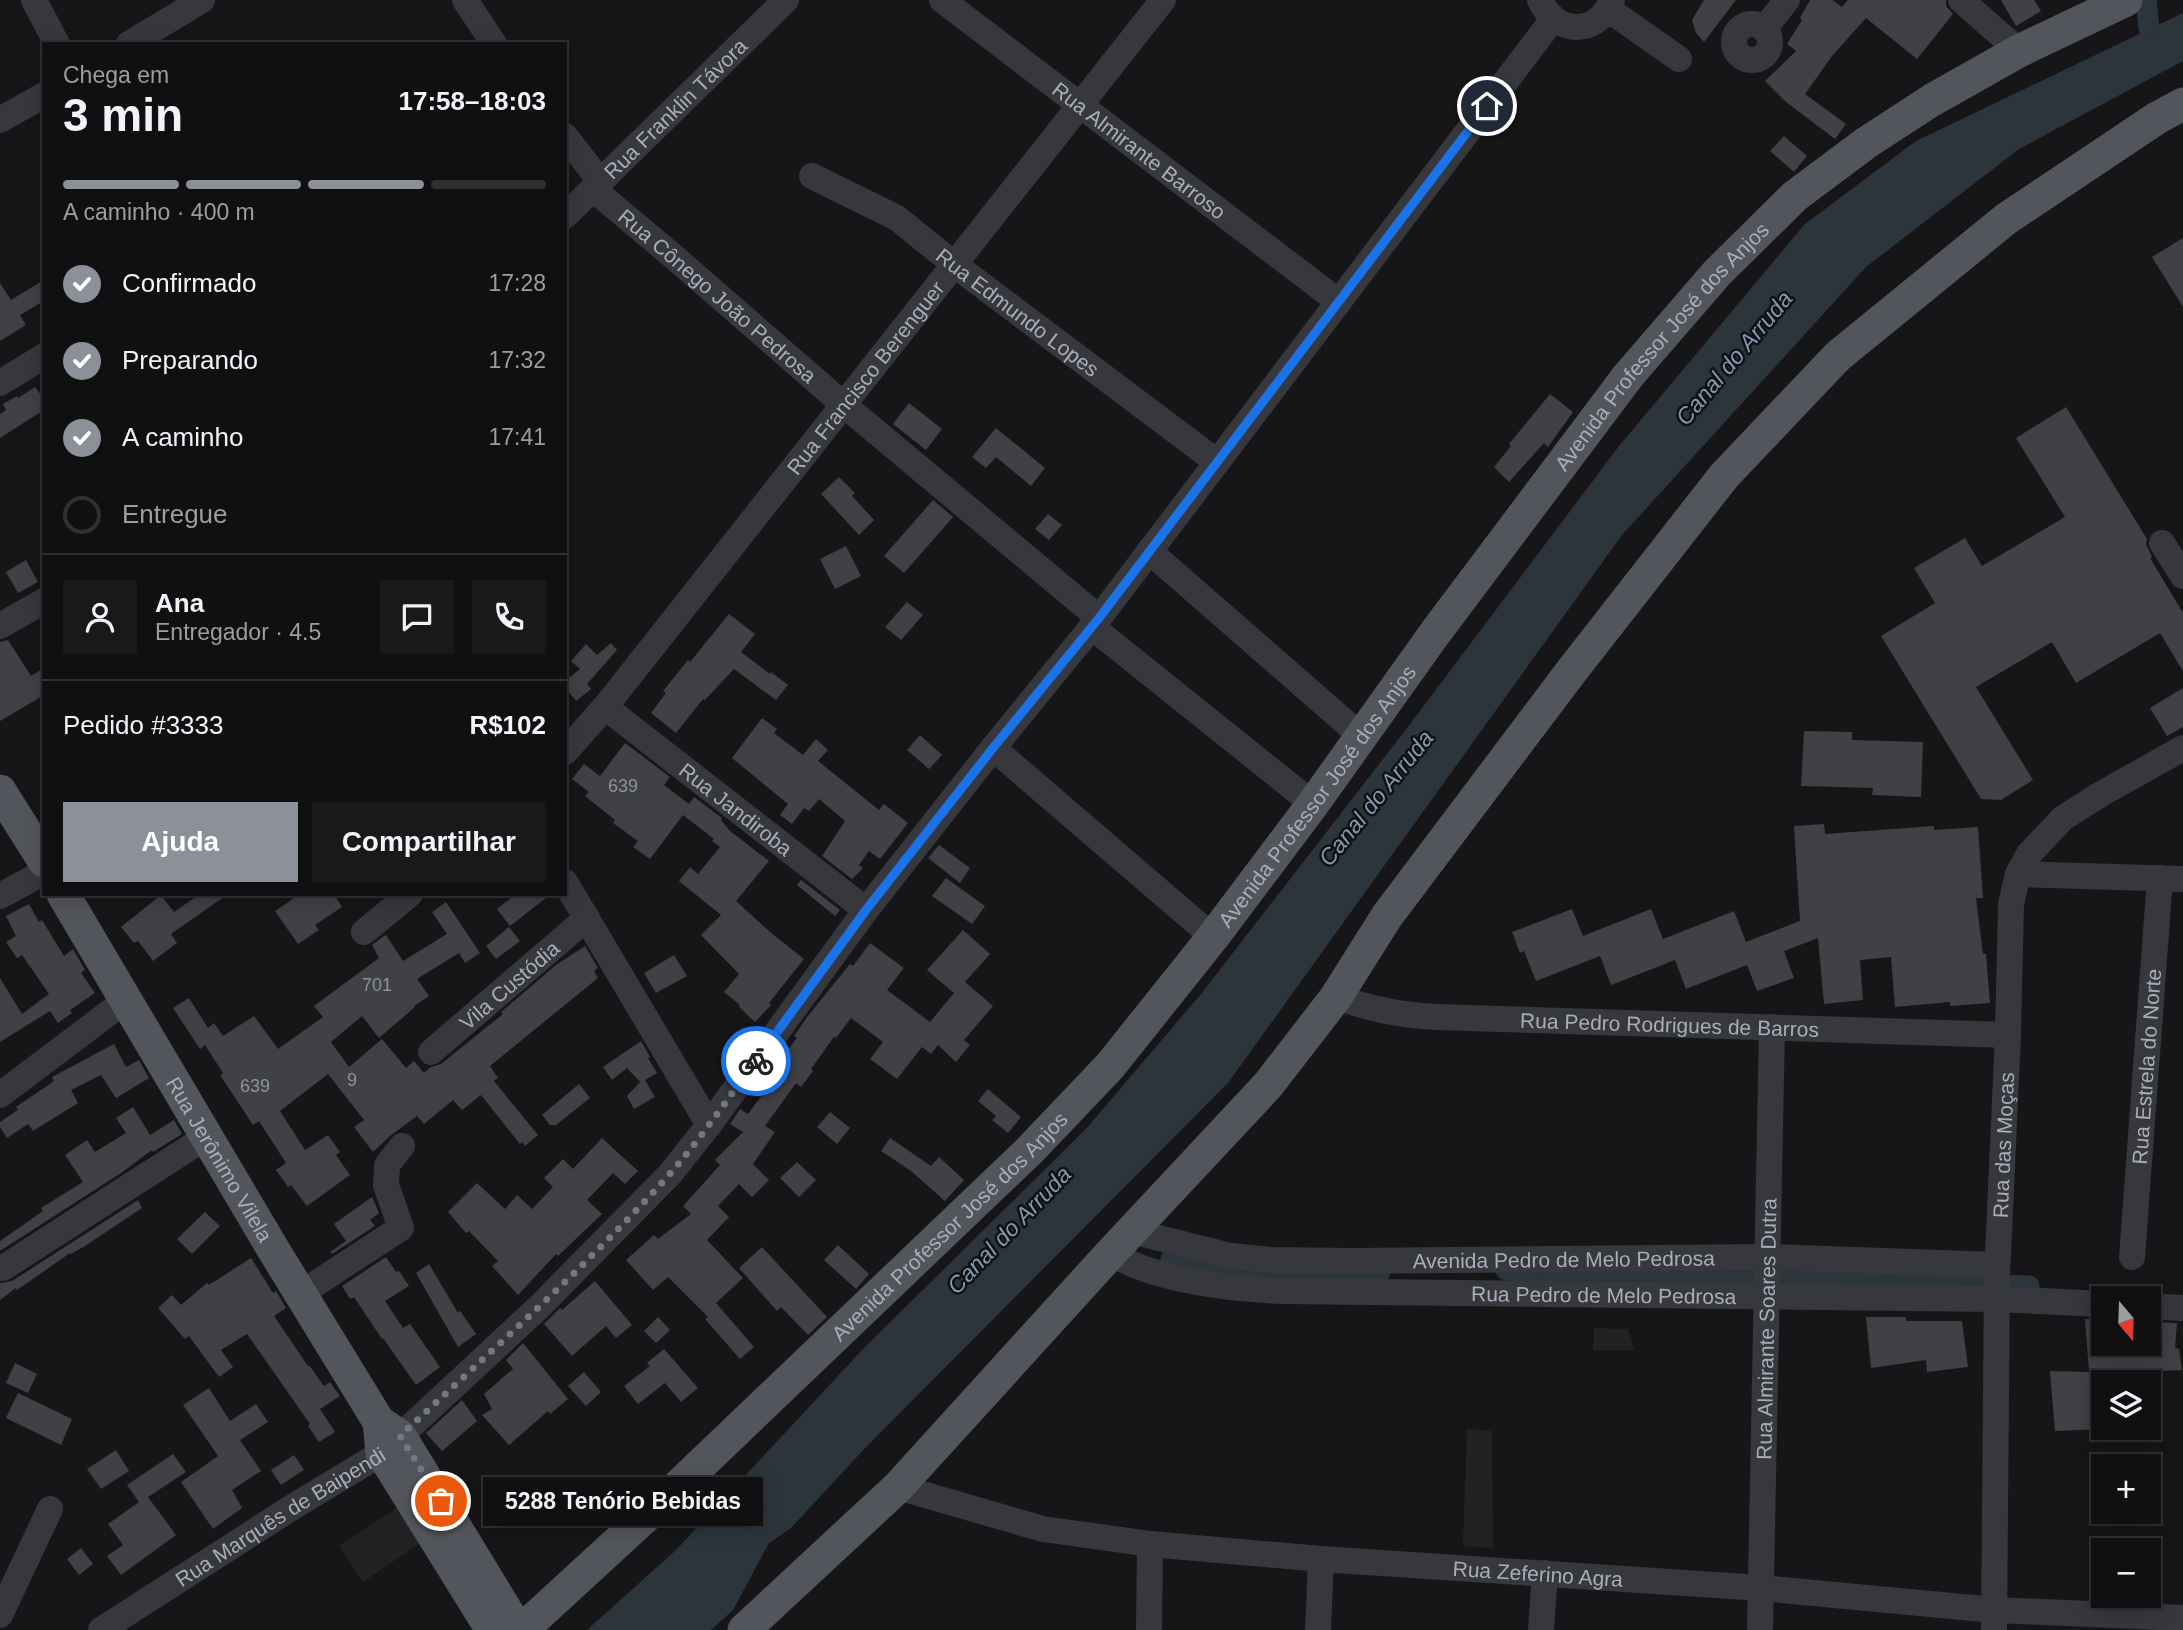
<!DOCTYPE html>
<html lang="pt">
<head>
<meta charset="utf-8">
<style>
  :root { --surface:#101012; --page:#19191b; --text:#f1f3f6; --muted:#9c9d9f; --line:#303032; --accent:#8c9099 }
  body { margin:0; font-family:Helvetica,sans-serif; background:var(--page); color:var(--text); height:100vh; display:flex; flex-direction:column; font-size:26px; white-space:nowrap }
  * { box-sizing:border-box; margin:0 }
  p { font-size:23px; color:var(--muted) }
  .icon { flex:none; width:38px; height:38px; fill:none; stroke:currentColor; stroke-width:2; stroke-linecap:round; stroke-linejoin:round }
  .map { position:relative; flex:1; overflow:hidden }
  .sheet { position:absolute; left:42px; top:42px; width:525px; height:854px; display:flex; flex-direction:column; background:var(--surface); border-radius:0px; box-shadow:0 4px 18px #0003,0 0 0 2px var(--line) }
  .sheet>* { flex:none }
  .needle { width:46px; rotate:161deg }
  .buttons { position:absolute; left:2091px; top:1286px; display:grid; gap:14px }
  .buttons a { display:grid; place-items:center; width:70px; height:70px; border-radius:0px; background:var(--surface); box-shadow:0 4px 18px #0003,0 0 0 2px var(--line); font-size:35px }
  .pin { position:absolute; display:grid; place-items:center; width:60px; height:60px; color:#fff; margin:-30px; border:4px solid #fff; border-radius:50%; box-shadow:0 2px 7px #0007 }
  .courier { position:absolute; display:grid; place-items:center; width:70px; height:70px; margin:-35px; border:5px solid #1a73e8; border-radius:50%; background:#fff; color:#222; box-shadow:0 2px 9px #0007 }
  .bubble { position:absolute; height:49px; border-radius:0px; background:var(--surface); box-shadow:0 4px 18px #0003,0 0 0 2px var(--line); font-size:23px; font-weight:700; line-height:49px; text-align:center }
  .head em { font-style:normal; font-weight:700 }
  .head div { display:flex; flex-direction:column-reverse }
  .head { display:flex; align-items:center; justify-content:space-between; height:119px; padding:0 21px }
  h1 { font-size:46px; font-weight:700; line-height:52px }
  .bar { display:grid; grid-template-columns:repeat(4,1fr); gap:10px 7px; align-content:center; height:84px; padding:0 21px }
  .bar i { height:9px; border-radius:5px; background:var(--line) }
  .bar .on { background:var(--accent) }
  .bar p { grid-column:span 4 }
  .line { display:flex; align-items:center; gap:18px; padding:0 21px; border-top:2px solid var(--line) }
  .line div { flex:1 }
  .round { display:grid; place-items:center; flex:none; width:74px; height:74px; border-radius:0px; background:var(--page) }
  ol { padding:0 21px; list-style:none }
  li { display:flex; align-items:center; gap:21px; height:77px }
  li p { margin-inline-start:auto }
  li .icon { padding:7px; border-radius:50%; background:var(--accent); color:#fff; stroke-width:4 }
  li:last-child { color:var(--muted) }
  li i { width:38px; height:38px; border:4px solid var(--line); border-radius:50% }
  .action { display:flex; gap:14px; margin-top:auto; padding:14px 21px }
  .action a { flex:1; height:80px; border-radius:0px; background:var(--accent); color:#fff; font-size:28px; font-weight:700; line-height:80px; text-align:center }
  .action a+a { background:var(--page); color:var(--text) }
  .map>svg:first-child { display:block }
  .built { fill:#222225 }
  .water { fill:#2c353c }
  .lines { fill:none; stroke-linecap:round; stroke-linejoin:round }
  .canal { stroke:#2c353c; stroke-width:21 }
  .building { fill:#404145 }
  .minor { stroke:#37383d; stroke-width:26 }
  .major { stroke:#53555c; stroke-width:33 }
  .done { stroke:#757880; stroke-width:7; stroke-dasharray:0 12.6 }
  .route { stroke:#1a73e8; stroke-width:9 }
  .labels { text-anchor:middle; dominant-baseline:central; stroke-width:5; stroke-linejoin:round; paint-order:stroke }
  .number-label { font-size:18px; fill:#8e929b }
  .street-label { font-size:21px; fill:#a8adb8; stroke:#111113 }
  .water-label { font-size:23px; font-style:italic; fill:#7f9bb3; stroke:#111113 }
</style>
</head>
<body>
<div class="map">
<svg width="2183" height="1630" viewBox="0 0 2183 1630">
  <rect width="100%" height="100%" fill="#161618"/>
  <g class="built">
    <polygon points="1594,1328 1628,1329 1634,1350 1593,1350"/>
    <polygon points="1467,1429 1492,1431 1493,1548 1463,1546"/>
    <polygon points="401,1505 423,1541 363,1582 339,1546"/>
  </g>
  <polygon class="water" points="2183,13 2183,61 2019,149 1866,267 1622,535 1228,1083 866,1447 791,1528 769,1543 733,1610 711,1630 587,1630 676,1550 864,1348 1085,1130 1201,994 1404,732 1619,446 1805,224 1916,141"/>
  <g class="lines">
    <g class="canal">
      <polyline points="2146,0 2149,28"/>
      <polyline points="1171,1259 1218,1274 1255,1275 1314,1271 1346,1275 1380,1272"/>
      <polyline points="1506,1270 1548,1274 2029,1286"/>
    </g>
  </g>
  <g class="building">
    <polygon points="1704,0 1736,0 1704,42 1696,33 1692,20"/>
    <polygon points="1810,0 1832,0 1842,7 1848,0 1946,0 1946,6 1953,14 1917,59 1866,18 1832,56 1805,94 1846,124 1835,139 1786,102 1765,81 1796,51 1787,44 1802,20 1800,18"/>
    <polygon points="2001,0 2034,0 2041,11 2016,26"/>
    <polygon points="1784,136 1807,156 1794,172 1770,151"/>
    <polygon points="2183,238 2183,307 2152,257"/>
    <polygon points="44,280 44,301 20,315 26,325 0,341 0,283 11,300"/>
    <polygon points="35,387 44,399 44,410 0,438 0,414 6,410 3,404 17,396 18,398"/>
    <polygon points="1550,394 1573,412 1548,447 1544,443 1509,482 1494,467 1511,446 1509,444"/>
    <polygon points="909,403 942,429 926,450 893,424"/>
    <polygon points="2066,407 2147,539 2146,544 2152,557 2150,558 2183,613 2183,671 2160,633 2076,683 2052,642 1976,687 2033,780 2001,800 1981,799 1881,636 1935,603 1914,568 1965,538 1982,566 2065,517 2016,438"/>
    <polygon points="996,428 1045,468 1031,486 996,457 986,468 972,457"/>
    <polygon points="839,477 855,493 852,496 874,520 859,535 821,494"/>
    <polygon points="933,500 953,517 904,573 884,556"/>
    <polygon points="1048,514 1062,525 1049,540 1035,529"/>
    <polygon points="846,546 861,576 835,589 820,559"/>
    <polygon points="26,560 38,582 18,593 6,572"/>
    <polygon points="907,602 923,615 901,640 885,627"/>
    <polygon points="729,614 755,634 741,652 770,674 771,672 788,685 776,700 734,669 705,700 703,699 676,733 651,713 666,693 663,691 688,660 690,662"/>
    <polygon points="8,640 31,676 44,668 44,695 0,721 0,642"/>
    <polygon points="611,643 617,650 587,684 591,689 576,701 565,687 565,681 580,669 571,661 586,644 597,655"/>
    <polygon points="2183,688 2183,727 2167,736 2150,708"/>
    <polygon points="762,718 777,729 774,733 803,755 816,739 828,750 818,761 879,810 884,804 908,823 880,859 869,851 859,865 863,868 852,879 822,856 845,821 819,799 809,811 804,808 792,824 780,815 788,804 732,758"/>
    <polygon points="1804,731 1852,732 1852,740 1923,742 1921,797 1872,795 1873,788 1801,786"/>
    <polygon points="920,735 942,755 929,769 907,750"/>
    <polygon points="625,743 670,777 664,785 689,804 694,797 722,818 721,820 730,831 769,861 736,901 770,932 804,959 769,1003 771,1005 755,1022 739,1007 740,1005 724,992 739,974 701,935 721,915 679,881 690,867 698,874 720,847 712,841 714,839 683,815 650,859 633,847 638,841 613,823 615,820 585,796 589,792 572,779 584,764 600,776"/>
    <polygon points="1824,824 1825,834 1934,826 1934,830 1978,827 1983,898 1976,898 1983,954 1986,954 1990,1003 1950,1006 1950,1002 1895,1007 1891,957 1860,960 1863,1000 1824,1004 1818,938 1784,951 1794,978 1757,991 1747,965 1686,989 1675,960 1611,985 1600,956 1536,981 1524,951 1520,953 1512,932 1572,909 1583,936 1651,909 1663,939 1734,911 1746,942 1800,921 1794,826"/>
    <polygon points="939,845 970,868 960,883 928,858"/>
    <polygon points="946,878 985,906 972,924 932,896"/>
    <polygon points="801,880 840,910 835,916 797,885"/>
    <polygon points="200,894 228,894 171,934 177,943 153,961 138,941 134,943 121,927 161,895 174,912"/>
    <polygon points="300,894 334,894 342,907 315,925 319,930 298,944 275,911"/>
    <polygon points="516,894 551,894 510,926 497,909"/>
    <polygon points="446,902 480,953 465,963 459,953 417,979 429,996 414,1006 415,1007 379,1038 362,1016 331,1042 349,1067 382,1039 406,1068 414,1061 424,1073 431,1067 441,1064 503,1014 501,1012 556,965 585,946 598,968 594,971 598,978 490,1066 498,1078 494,1081 538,1135 525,1146 522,1142 520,1144 481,1095 462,1110 453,1100 424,1124 417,1116 390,1136 373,1152 354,1127 364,1120 328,1074 280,1111 305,1150 328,1135 340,1152 336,1155 350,1175 307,1206 291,1185 288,1187 276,1170 286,1163 259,1121 253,1125 220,1075 223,1073 205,1045 200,1049 173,1008 189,998 208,1028 214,1023 223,1036 254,1016 278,1049 323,1017 314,1006 379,958 372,945 384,936 386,935 403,961 447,934 432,912"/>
    <polygon points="29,904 39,922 42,920 64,956 73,949 85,970 81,973 95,993 70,1010 72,1013 58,1023 50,1011 0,1042 0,978 22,1014 49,994 22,955 17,958 6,942 16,936 6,916"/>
    <polygon points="509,927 520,941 496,959 486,946"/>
    <polygon points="963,930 990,954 965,982 993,1006 964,1040 970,1045 956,1062 938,1045 931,1054 922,1047 897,1079 870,1059 883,1042 851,1018 836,1038 834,1037 811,1069 813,1071 801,1087 796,1083 765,1126 775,1132 753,1164 769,1180 752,1197 739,1184 718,1206 729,1217 707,1240 743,1278 716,1303 754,1347 740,1359 705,1319 708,1317 668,1277 653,1290 626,1260 654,1235 658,1239 691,1214 683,1206 720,1165 715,1160 743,1132 730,1124 740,1109 748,1114 780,1071 775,1067 797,1038 794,1036 807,1017 850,964 853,966 870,943 904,968 887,990 930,1022 954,993 927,970"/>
    <polygon points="674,955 687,976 656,993 644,973"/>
    <polygon points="641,1041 650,1057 648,1058 657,1073 645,1080 655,1097 634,1109 627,1096 640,1082 627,1068 612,1080 603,1067"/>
    <polygon points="114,1044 126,1067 139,1060 149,1078 116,1098 101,1075 71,1090 78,1103 33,1131 28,1124 7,1138 0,1127 0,1122 18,1110 16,1107 54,1081 52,1077"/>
    <polygon points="579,1084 590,1098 556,1125 550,1125 542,1115"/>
    <polygon points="988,1089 1021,1117 1008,1133 992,1120 996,1116 978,1101"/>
    <polygon points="133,1107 150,1135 174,1120 182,1134 153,1152 152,1150 121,1173 0,1251 0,1241 43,1211 41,1208 83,1182 65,1155 87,1140 95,1152 126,1133 116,1118"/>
    <polygon points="830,1112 850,1128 837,1144 817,1127"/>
    <polygon points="602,1138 638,1171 625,1184 613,1173 587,1200 602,1214 558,1256 556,1254 518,1295 492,1266 498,1261 469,1231 466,1233 448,1212 477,1183 505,1209 517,1195 532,1209 553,1187 544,1178 563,1159 573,1169"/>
    <polygon points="890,1138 931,1166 939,1157 964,1180 945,1201 911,1171 881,1151"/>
    <polygon points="797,1162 816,1180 799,1197 780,1178"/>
    <polygon points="372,1197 379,1213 370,1220 375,1226 332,1254 330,1252 346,1241 334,1224"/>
    <polygon points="138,1200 142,1208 85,1246 71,1254 70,1253 17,1290 16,1288 0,1300 0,1283 12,1281"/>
    <polygon points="205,1212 220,1226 192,1254 177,1239"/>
    <polygon points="838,1245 869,1274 856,1289 824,1260"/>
    <polygon points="762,1247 827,1317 808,1335 781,1307 777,1311 739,1268"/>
    <polygon points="386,1257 396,1272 399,1271 409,1286 385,1301 403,1328 410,1324 440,1367 416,1385 383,1338 382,1339 354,1297 350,1299 342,1286"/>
    <polygon points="251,1258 273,1293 276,1291 286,1308 274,1316 308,1366 309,1365 324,1386 330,1382 340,1396 320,1409 335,1432 319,1442 308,1426 310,1424 247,1334 221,1350 233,1367 219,1377 189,1336 185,1339 158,1308 172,1295 181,1305 207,1283 209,1285"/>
    <polygon points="429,1264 458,1313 460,1311 476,1334 458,1347 416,1273"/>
    <polygon points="595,1281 632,1325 616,1338 606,1326 572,1356 544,1324 560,1308 562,1310"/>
    <polygon points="658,1317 670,1330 656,1343 644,1331"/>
    <polygon points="1866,1317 1906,1317 1906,1321 1962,1321 1968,1367 1927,1372 1926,1360 1871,1368"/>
    <polygon points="2085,1319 2104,1320 2104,1344 2149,1344 2149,1322 2177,1323 2175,1348 2179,1349 2182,1370 2144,1372 2143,1382 2104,1382 2104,1429 2055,1431 2050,1371 2089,1372"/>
    <polygon points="523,1343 568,1399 550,1414 548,1411 509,1445 482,1415 492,1409 484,1394 513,1369 506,1360"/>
    <polygon points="664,1349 698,1388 681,1402 665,1383 638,1404 624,1386 650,1366 647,1363"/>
    <polygon points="15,1363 37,1374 28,1393 6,1383"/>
    <polygon points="584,1372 601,1392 586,1406 568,1386"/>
    <polygon points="209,1388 230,1421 256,1404 268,1422 240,1440 261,1471 232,1490 242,1508 213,1529 181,1482 218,1456 183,1405"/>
    <polygon points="18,1393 72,1419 61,1445 6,1418"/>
    <polygon points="462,1400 477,1421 442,1451 426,1433"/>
    <polygon points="116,1450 129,1471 101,1489 87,1469"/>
    <polygon points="173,1454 186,1472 148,1497 176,1535 121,1575 107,1556 123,1545 108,1524 139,1502 127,1485"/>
    <polygon points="294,1455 304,1470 281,1485 271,1470"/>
    <polygon points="81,1548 93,1564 79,1575 67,1559"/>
  </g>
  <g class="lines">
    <g class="minor">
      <polyline points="34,0 57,44"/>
      <polyline points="465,0 494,44"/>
      <path id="s1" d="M942 0 1339 302"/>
      <path d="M1540 0C1556 35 1597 37 1612 0"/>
      <polyline points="1961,0 2019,51"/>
      <polyline points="1608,9 1679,59"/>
      <circle cx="1752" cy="42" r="18"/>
      <polyline points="1764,29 1787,0"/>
      <polyline points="129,44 202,0"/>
      <polyline points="0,120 44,95"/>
      <polyline points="565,136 601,182"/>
      <path id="s2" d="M812 176 897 218 955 265 1217 462"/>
      <path id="s3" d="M593 189 674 257 844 405 1099 618"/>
      <path id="s4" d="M565 216 786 0"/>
      <polyline points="0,383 44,356"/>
      <polyline points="2162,543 2183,576"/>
      <polyline points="1149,551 1361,736"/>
      <polyline points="0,626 44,601"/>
      <polyline points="1092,627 1313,804"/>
      <path id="s5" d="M605 707 866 910"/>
      <polyline points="993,748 1213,937"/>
      <path id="s6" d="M565 752 605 707 1163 0"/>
      <polyline points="2018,874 2183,879"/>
      <polyline points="565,882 709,1125"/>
      <polyline points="0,896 44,872"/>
      <polyline points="364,932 410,894"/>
      <path id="s7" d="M1336 997C1372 1009 1398 1015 1436 1017L2008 1035"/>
      <path id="s8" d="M431 1052 587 918"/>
      <polyline points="0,1095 126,1000"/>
      <path id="s9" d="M1131 1231 1231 1256 1271 1260 1352 1261 1768 1257 1997 1265"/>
      <path id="s10" d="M1110 1254C1124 1260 1137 1267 1151 1271 1193 1284 1237 1289 1281 1291L1997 1299 2104 1304"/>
      <path id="s11" d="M2132 1257 2160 878"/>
      <polyline points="3,1268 206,1137"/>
      <polyline points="300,1294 401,1228 386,1185 387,1165 402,1146"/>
      <polyline points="2149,1306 2183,1308"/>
      <path id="s12" d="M898 1487 1043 1529 1150 1544 1321 1559 1761 1588 1994 1610 2183 1618"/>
      <polyline points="0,1615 50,1509"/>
      <path id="s13" d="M101 1630 291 1508 382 1453 539 1307 670 1174 709 1125 866 910 993 748 1099 618 1553 19"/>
      <polyline points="1149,1630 1150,1544"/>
      <polyline points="1318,1630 1321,1559"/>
      <polyline points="1541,1630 1545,1573"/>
      <path id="s14" d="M1760 1630 1772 1027"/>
      <path id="s15" d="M1994 1630 1997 1276 2008 1035 2011 904 2018 874 2029 854 2063 818 2101 794 2183 748"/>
    </g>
    <g class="major">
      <polyline points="0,791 44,861"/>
      <path id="s16" d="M63 894 273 1249 379 1422 400 1436 518 1630"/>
      <polyline points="379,1422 382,1453 492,1630"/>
      <path id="s17" d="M522 1630 671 1493 1030 1150 1110 1066 1213 937 1313 804 1435 633 1628 376 1717 273 1795 196 1866 143 1932 100 2019 51 2126 0"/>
      <polyline points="744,1630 898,1487 1110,1254 1268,1085 1336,997 1387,916 1570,673 1724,476 1838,356 2006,219 2157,118 2183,104"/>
    </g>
  </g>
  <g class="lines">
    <path class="done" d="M441 1501 400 1436C491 1351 585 1268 668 1176 700 1140 727 1099 756 1061"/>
    <polyline class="route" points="756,1061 866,910 993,748 1099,618 1487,106"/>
  </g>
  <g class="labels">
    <g class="number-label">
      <text x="623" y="786">639</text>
      <text x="377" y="985">701</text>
      <text x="352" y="1080">9</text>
      <text x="255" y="1086">639</text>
    </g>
    <g class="street-label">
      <text stroke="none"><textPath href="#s4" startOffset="154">Rua Franklin Távora</textPath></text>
      <text stroke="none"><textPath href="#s1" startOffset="248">Rua Almirante Barroso</textPath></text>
      <text stroke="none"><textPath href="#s3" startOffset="164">Rua Cônego João Pedrosa</textPath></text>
      <text stroke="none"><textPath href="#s2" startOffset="248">Rua Edmundo Lopes</textPath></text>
      <text stroke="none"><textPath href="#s17" startOffset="1722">Avenida Professor José dos Anjos</textPath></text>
      <text stroke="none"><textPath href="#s6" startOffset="480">Rua Francisco Berenguer</textPath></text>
      <text stroke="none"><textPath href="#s17" startOffset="1155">Avenida Professor José dos Anjos</textPath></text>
      <text stroke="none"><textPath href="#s5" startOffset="166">Rua Jandiroba</textPath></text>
      <text stroke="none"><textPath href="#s8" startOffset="103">Vila Custódia</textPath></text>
      <text stroke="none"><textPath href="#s7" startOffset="336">Rua Pedro Rodrigues de Barros</textPath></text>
      <text stroke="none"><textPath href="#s11" startOffset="191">Rua Estrela do Norte</textPath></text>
      <text stroke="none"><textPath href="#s15" startOffset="485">Rua das Moças</textPath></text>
      <text stroke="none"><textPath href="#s16" startOffset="308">Rua Jerônimo Vilela</textPath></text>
      <text stroke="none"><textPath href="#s17" startOffset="588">Avenida Professor José dos Anjos</textPath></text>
      <text stroke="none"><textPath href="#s9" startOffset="436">Avenida Pedro de Melo Pedrosa</textPath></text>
      <text stroke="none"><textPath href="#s10" startOffset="499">Rua Pedro de Melo Pedrosa</textPath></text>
      <text stroke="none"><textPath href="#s14" startOffset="301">Rua Almirante Soares Dutra</textPath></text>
      <text stroke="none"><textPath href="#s13" startOffset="212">Rua Marquês de Baipendi</textPath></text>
      <text stroke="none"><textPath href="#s12" startOffset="648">Rua Zeferino Agra</textPath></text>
    </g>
    <g class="water-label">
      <text transform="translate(1734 358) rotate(-50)">Canal do Arruda</text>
      <text transform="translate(1376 798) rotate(-51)">Canal do Arruda</text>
      <text transform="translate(1009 1230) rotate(-46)">Canal do Arruda</text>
    </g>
  </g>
</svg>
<div class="buttons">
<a><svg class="needle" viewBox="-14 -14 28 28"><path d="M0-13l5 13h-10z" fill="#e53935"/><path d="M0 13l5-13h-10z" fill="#9c9d9f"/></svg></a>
<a><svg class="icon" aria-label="layers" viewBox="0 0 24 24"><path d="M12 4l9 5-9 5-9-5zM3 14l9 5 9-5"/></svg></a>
<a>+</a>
<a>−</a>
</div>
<div class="pin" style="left:441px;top:1501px;background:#ea580c"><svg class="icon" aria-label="bag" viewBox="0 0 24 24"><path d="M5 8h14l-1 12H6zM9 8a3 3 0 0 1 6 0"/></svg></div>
<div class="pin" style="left:1487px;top:106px;background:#1f2937"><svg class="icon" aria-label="home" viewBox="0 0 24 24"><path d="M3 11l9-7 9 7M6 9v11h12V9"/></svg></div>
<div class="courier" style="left:756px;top:1061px"><svg class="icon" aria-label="bike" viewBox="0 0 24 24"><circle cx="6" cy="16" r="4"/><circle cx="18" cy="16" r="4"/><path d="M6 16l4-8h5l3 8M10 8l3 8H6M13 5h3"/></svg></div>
<div class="bubble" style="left:483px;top:1477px;width:280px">5288 Tenório Bebidas</div>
<section class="sheet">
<div class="head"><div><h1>3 min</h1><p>Chega em</p></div><em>17:58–18:03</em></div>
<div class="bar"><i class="on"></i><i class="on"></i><i class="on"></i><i></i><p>A caminho · 400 m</p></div>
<ol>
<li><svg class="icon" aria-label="check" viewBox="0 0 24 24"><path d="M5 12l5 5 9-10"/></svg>Confirmado<p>17:28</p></li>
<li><svg class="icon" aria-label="check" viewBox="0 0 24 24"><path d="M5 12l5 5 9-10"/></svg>Preparando<p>17:32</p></li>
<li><svg class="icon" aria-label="check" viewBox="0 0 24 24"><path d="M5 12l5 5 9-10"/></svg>A caminho<p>17:41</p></li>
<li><i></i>Entregue</li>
</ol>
<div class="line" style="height:126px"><a class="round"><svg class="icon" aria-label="person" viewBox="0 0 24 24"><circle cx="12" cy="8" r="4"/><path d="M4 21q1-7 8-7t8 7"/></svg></a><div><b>Ana</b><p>Entregador · 4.5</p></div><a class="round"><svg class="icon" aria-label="chat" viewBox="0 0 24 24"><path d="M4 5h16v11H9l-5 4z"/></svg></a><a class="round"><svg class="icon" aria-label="phone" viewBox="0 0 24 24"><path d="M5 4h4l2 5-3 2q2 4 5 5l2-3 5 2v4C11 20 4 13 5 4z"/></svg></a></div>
<div class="line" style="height:91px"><div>Pedido #3333</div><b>R$102</b></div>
<div class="action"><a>Ajuda</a><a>Compartilhar</a></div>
</section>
</div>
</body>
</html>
